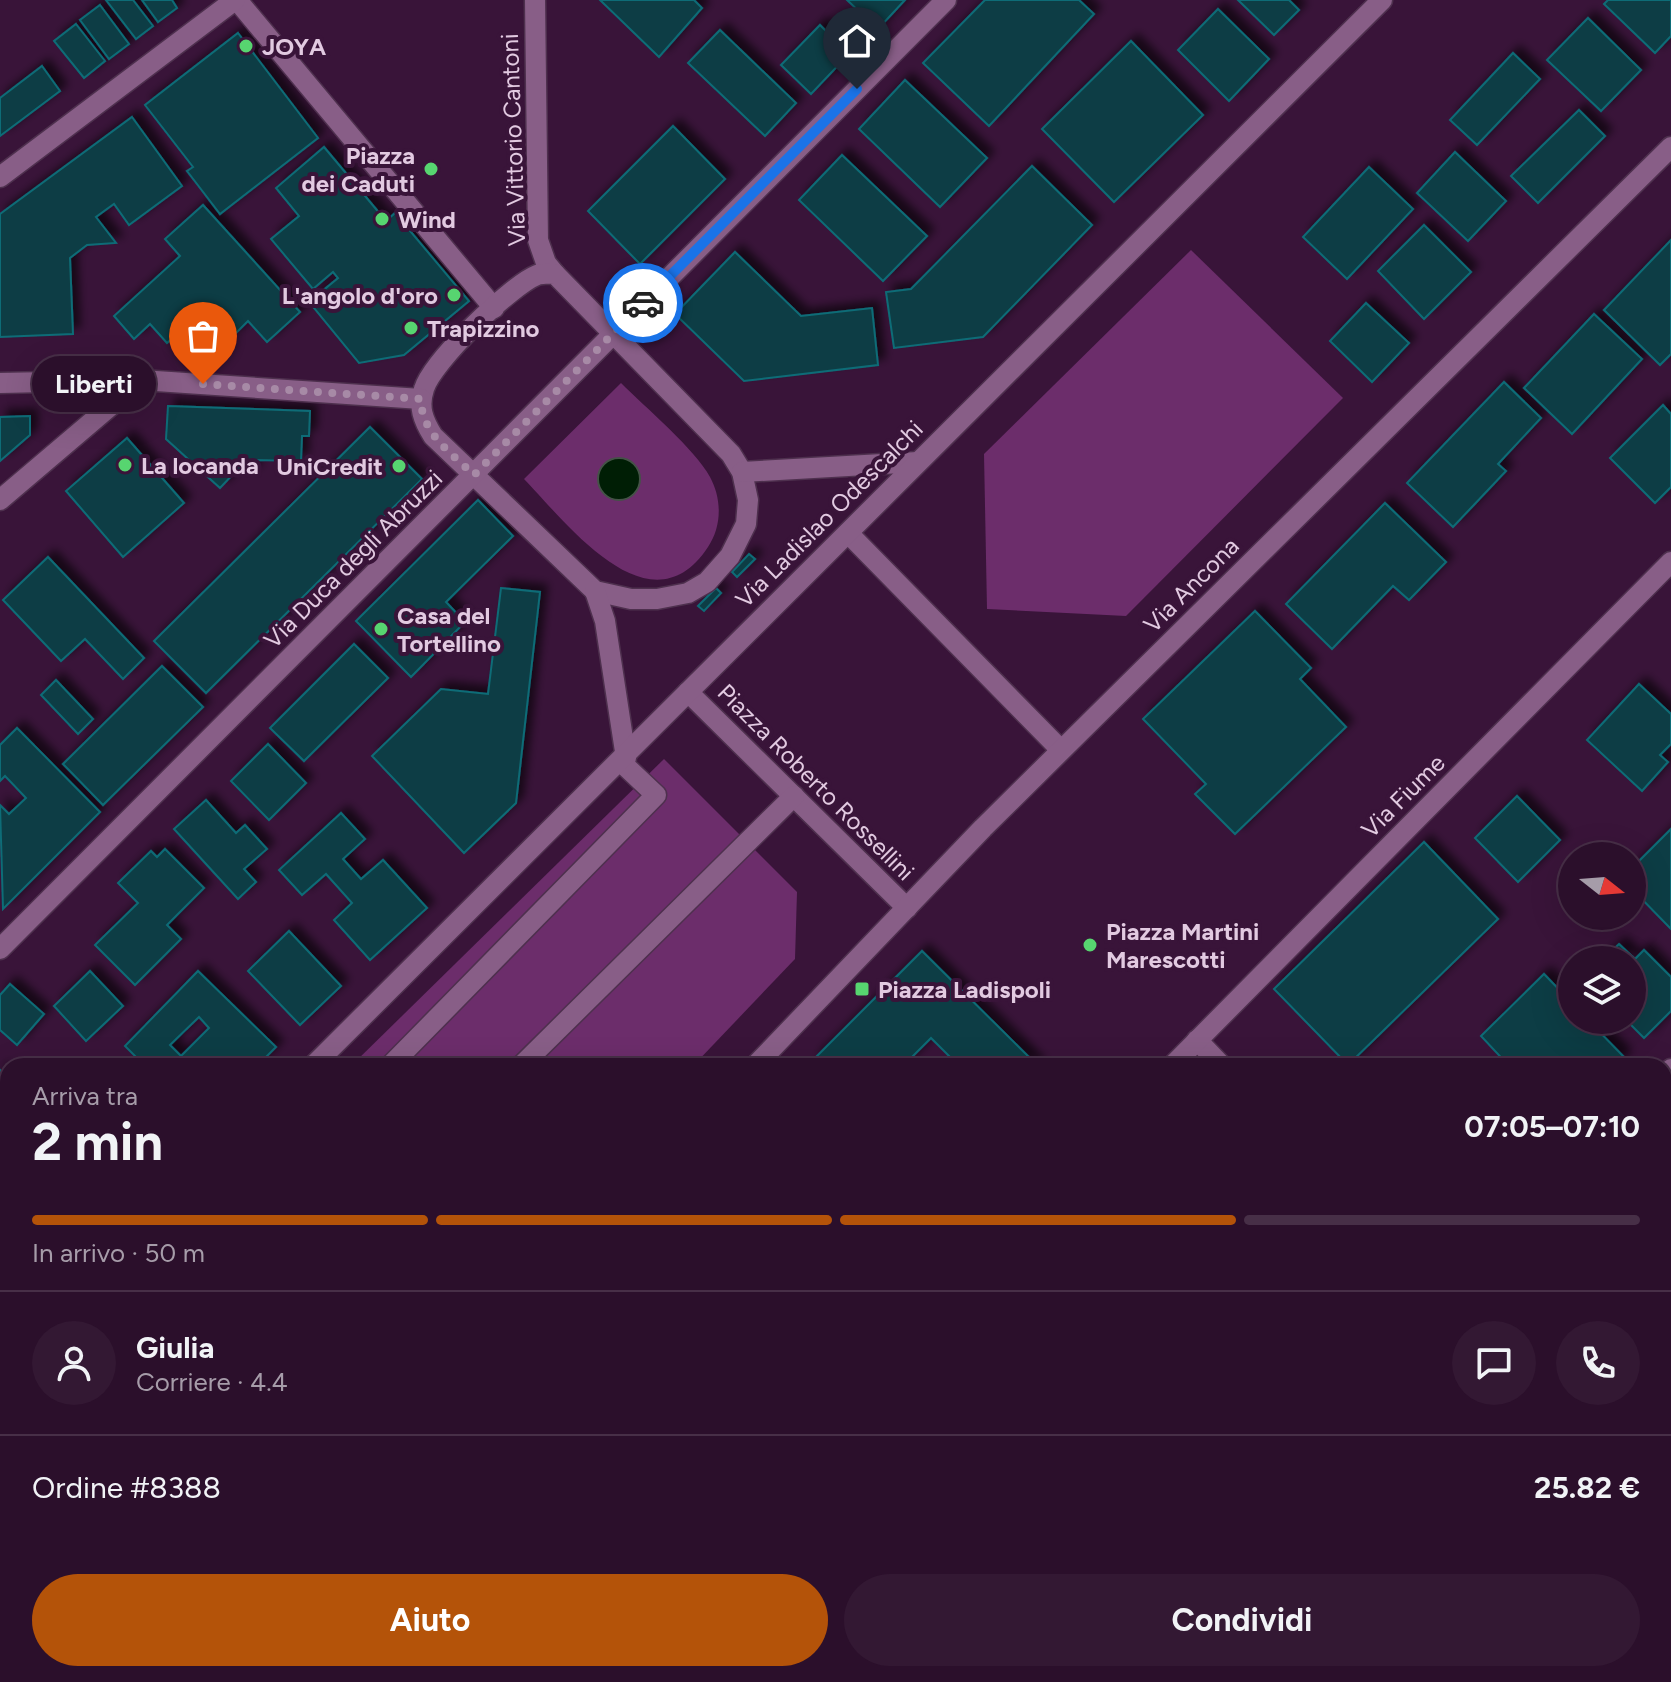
<!DOCTYPE html>
<html lang="it">
<head>
<meta charset="utf-8">
<style>
  :root { --surface:#2b0f2b; --page:#331833; --text:#f1f3f6; --muted:#a69ca9; --line:#472f47; --accent:#b45309 }
  body { margin:0; font-family:Figtree,sans-serif; background:var(--page); color:var(--text); height:100vh; display:flex; flex-direction:column; font-size:30px; white-space:nowrap }
  * { box-sizing:border-box; margin:0 }
  p { font-size:26px; color:var(--muted) }
  .icon { flex:none; width:44px; height:44px; fill:none; stroke:currentColor; stroke-width:2; stroke-linecap:round; stroke-linejoin:round }
  .map { position:relative; flex:1; overflow:hidden }
  .side { position:absolute; left:0px; top:1058px; width:1672px; height:624px; display:flex; flex-direction:column; background:var(--surface); border-radius:24px 24px 0 0; box-shadow:0 8px 32px #0002,0 0 0 2px var(--line) }
  .side>* { flex:none }
  .needle { width:52px; rotate:107deg }
  .fabs { position:absolute; left:1558px; top:842px; display:grid; gap:16px }
  .fabs a { display:grid; place-items:center; width:88px; height:88px; border-radius:50%; background:var(--surface); box-shadow:0 8px 32px #0002,0 0 0 2px var(--line); font-size:40px }
  .pin { position:absolute; display:grid; place-items:center; width:68px; height:68px; color:#fff; margin:-82px -34px; border-radius:50% 50% 50% 0; rotate:-45deg; box-shadow:0 0 8px #0007 }
  .pin .icon { rotate:45deg }
  .courier { position:absolute; display:grid; place-items:center; width:80px; height:80px; margin:-40px; border:6px solid #1a73e8; border-radius:50%; background:#fff; color:#222; box-shadow:0 2px 10px #0007 }
  .bubble { position:absolute; height:56px; border-radius:28px; background:var(--surface); box-shadow:0 8px 32px #0002,0 0 0 2px var(--line); font-size:26px; font-weight:700; line-height:56px; text-align:center }
  .headline em { font-style:normal; font-weight:700 }
  .headline div { display:flex; flex-direction:column-reverse }
  .headline { display:flex; align-items:center; justify-content:space-between; height:136px; padding:0 32px }
  h1 { font-size:52px; font-weight:700; line-height:60px }
  .bar { display:grid; grid-template-columns:repeat(4,1fr); gap:12px 8px; align-content:center; height:96px; padding:0 32px }
  .bar i { height:10px; border-radius:6px; background:var(--line) }
  .bar .active { background:var(--accent) }
  .bar p { grid-column:span 4 }
  .line { display:flex; align-items:center; gap:20px; padding:0 32px; border-top:2px solid var(--line) }
  .line div { flex:1 }
  .round { display:grid; place-items:center; flex:none; width:84px; height:84px; border-radius:42px; background:var(--page) }
  .primary-button { display:flex; gap:16px; margin-top:auto; padding:16px 32px }
  .primary-button a { flex:1; height:92px; border-radius:48px; background:var(--accent); color:#fff; font-size:32px; font-weight:700; line-height:92px; text-align:center }
  .primary-button a+a { background:var(--page); color:var(--text) }
  .map>svg:first-child { display:block }
  .green { fill:#6c2d6b }
  .water { fill:#001e05; stroke:#445247; stroke-width:2 }
  .building { fill:#113e44; stroke:#0e6c77; stroke-width:2; fill-rule:evenodd; filter:url(#shadow) }
  .lines { fill:none; stroke-linecap:round; stroke-linejoin:round }
  .street-casing { stroke:#4e304e; stroke-width:23 }
  .secondary-casing { stroke:#4e304e; stroke-width:23 }
  .street { stroke:#885e87; stroke-width:20 }
  .secondary { stroke:#885e87; stroke-width:20 }
  .done { stroke:#a78aa6; stroke-width:8; stroke-dasharray:0 14.4 }
  .route { stroke:#1a73e8; stroke-width:10 }
  .poi-dot { fill:#57d570; stroke:#391439; stroke-width:3 }
  .labels { text-anchor:middle; dominant-baseline:central; stroke-width:8; stroke-linejoin:round; paint-order:stroke }
  .poi-label { font-size:24px; font-weight:bold; fill:#e2cae1; stroke:#391439; text-anchor:start }
  .street-label { font-size:24px; fill:#e2cae1; stroke:#391439 }
</style>
</head>
<body>
<div class="map">
<svg width="1671" height="1682" viewBox="0 0 1671 1682">
  <defs>
    <filter id="shadow"><feDropShadow dx="7" dy="-7" stdDeviation="4" flood-color="#0009"/></filter>
  </defs>
  <rect width="100%" height="100%" fill="#391439"/>
  <g class="green">
    <polygon points="1191,250 1343,398 1126,616 987,609 984,454"/>
    <path d="M621 383C645 407 695 449 710 477 722 499 722 526 708 547 650 635 566 522 524 479Z"/>
    <polygon points="664,759 797,892 795,959 693,1066 351,1066"/>
    <polygon points="8,1403 8,1519 0,1512 0,1411"/>
    <polygon points="0,1590 8,1598 8,1674 58,1674 56,1682 0,1682"/>
  </g>
  <circle class="water" cx="619" cy="479" r="21"/>
  <g class="building">
    <polygon points="106,0 133,0 153,26 136,39"/>
    <polygon points="142,0 172,0 177,8 158,22"/>
    <polygon points="600,0 694,0 702,8 659,57"/>
    <polygon points="847,0 905,0 878,29"/>
    <polygon points="985,0 1079,0 1094,14 989,126 923,63"/>
    <polygon points="1238,0 1289,0 1299,10 1274,35"/>
    <polygon points="1608,0 1671,0 1671,36 1655,53 1604,4"/>
    <polygon points="100,5 129,44 109,59 80,20"/>
    <polygon points="1218,9 1269,59 1229,101 1178,50"/>
    <polygon points="1588,18 1641,70 1601,111 1547,60"/>
    <polygon points="76,24 105,61 84,78 54,41"/>
    <polygon points="820,25 849,54 811,94 781,65"/>
    <polygon points="720,30 796,103 765,136 688,63"/>
    <polygon points="238,33 318,138 220,214 187,171 193,167 145,105"/>
    <polygon points="1131,41 1203,115 1114,202 1042,129"/>
    <polygon points="1513,53 1540,79 1477,145 1450,120"/>
    <polygon points="42,66 60,91 0,136 0,98"/>
    <polygon points="905,80 987,158 940,207 859,129"/>
    <polygon points="1579,110 1605,136 1538,203 1511,176"/>
    <polygon points="132,117 182,186 129,225 114,204 96,217 116,243 87,245 70,258 73,334 0,337 0,214"/>
    <polygon points="673,126 725,179 640,264 588,211"/>
    <polygon points="324,147 386,221 395,213 469,301 404,355 359,363 309,302 338,278 333,272 313,289 271,239 299,216 276,188"/>
    <polygon points="1455,152 1506,201 1468,241 1417,193"/>
    <polygon points="842,155 927,236 883,281 799,200"/>
    <polygon points="1032,166 1092,225 983,337 894,348 886,292 911,289"/>
    <polygon points="1369,167 1413,209 1347,279 1303,237"/>
    <polygon points="203,205 300,312 267,342 248,321 232,337 221,325 202,342 187,326 167,343 150,324 134,339 114,316 180,256 165,239"/>
    <polygon points="1424,225 1471,272 1424,319 1378,271"/>
    <polygon points="1671,240 1671,354 1660,365 1604,310"/>
    <polygon points="735,252 801,316 872,308 878,365 744,381 675,314"/>
    <polygon points="1366,303 1409,343 1372,382 1330,341"/>
    <polygon points="1594,314 1642,359 1572,434 1524,388"/>
    <polygon points="1504,382 1541,418 1498,464 1506,471 1453,527 1407,483"/>
    <polygon points="1663,405 1671,414 1671,487 1655,503 1610,458"/>
    <polygon points="168,406 310,411 309,436 302,436 301,461 253,460 253,473 235,472 220,488 166,439"/>
    <polygon points="30,416 30,435 0,461 0,417"/>
    <polygon points="370,427 422,479 206,693 154,641"/>
    <polygon points="127,438 184,503 123,557 66,491"/>
    <polygon points="478,500 513,536 446,602 465,622 411,677 356,621"/>
    <polygon points="1385,503 1446,562 1409,600 1393,586 1332,649 1286,604"/>
    <polygon points="749,554 755,559 737,577 732,572"/>
    <polygon points="48,557 144,658 123,679 85,639 61,661 3,600"/>
    <polygon points="501,588 540,592 516,803 464,853 372,756 441,689 488,694"/>
    <polygon points="716,588 721,593 704,611 698,606"/>
    <polygon points="1255,611 1311,668 1300,679 1346,727 1235,834 1195,794 1206,784 1143,719"/>
    <polygon points="354,644 388,678 304,761 270,728"/>
    <polygon points="162,666 203,707 103,805 63,764"/>
    <polygon points="56,680 93,719 78,734 41,695"/>
    <polygon points="1639,684 1671,714 1671,744 1660,755 1668,762 1642,791 1587,740"/>
    <polygon points="17,728 100,812 3,909 0,805 9,814 26,798 5,776 0,781 0,745"/>
    <polygon points="268,744 306,783 269,820 231,781"/>
    <polygon points="1517,796 1560,840 1518,882 1475,838"/>
    <polygon points="206,800 236,833 245,825 267,849 244,869 256,882 238,899 174,829"/>
    <polygon points="341,813 365,839 343,859 361,879 383,860 427,908 370,960 334,920 352,903 326,874 302,895 279,870"/>
    <polygon points="1671,829 1671,929 1632,889 1632,868"/>
    <polygon points="1424,842 1498,919 1348,1065 1274,989"/>
    <polygon points="165,849 204,888 167,925 181,939 135,985 95,945 138,903 118,883 151,851 157,857"/>
    <polygon points="289,931 341,986 300,1025 248,971"/>
    <polygon points="1619,944 1635,959 1644,950 1671,977 1671,1011 1644,1038 1626,1020 1632,1020 1632,960 1602,960"/>
    <polygon points="922,951 1038,1066 959,1066 931,1038 903,1066 819,1066 813,1060"/>
    <polygon points="90,971 123,1006 86,1041 54,1006"/>
    <path d="M198 971 276 1047 257 1066H145L125 1046ZM199 1017 209 1028 181 1056 170 1045Z"/>
    <polygon points="1544,974 1572,1003 1572,1020 1588,1020 1624,1057 1615,1066 1509,1066 1481,1036"/>
    <polygon points="10,984 44,1014 17,1045 0,1030 0,995"/>
    <polygon points="0,1070 8,1078 8,1089 0,1096"/>
    <polygon points="1664,1152 1671,1159 1671,1262 1664,1268"/>
    <polygon points="0,1197 8,1205 8,1302 0,1294"/>
    <polygon points="1671,1326 1671,1430 1664,1425 1664,1333"/>
    <polygon points="1671,1614 1671,1682 1659,1682 1651,1674 1664,1674 1664,1621"/>
    <polygon points="216,1674 282,1674 289,1682 216,1682 212,1678"/>
    <polygon points="291,1674 361,1674 369,1682 299,1682"/>
    <polygon points="398,1674 504,1674 505,1676 499,1682 406,1682"/>
    <polygon points="735,1674 798,1674 790,1682 743,1682"/>
    <polygon points="1124,1674 1236,1674 1228,1682 1132,1682"/>
    <polygon points="1239,1674 1277,1674 1269,1682 1247,1682"/>
    <polygon points="1391,1674 1452,1674 1459,1682 1382,1682"/>
    <polygon points="1478,1674 1522,1674 1513,1682 1485,1682"/>
  </g>
  <g class="lines">
    <defs>
      <g id="street">
        <polyline points="237,0 494,308"/>
        <polyline points="535,0 538,240 546,263 555,274"/>
        <polyline points="0,177 235,0"/>
        <path d="M555 274 731 454 742 472 748 500 746 524 730 556 707 582 688 593 657 599H631L595 591 433 436C423 420 418 407 424 389 432 362 510 286 537 275 542 273 549 274 555 274Z"/>
        <polyline points="0,383 141,380 421,399"/>
        <polyline points="742,472 918,462"/>
        <polyline points="0,500 141,380"/>
        <polyline points="848,533 1061,750"/>
        <polyline points="595,591 605,621 626,758"/>
        <polyline points="688,692 907,908"/>
        <polyline points="0,949 946,0"/>
        <polyline points="1197,1040 1222,1066"/>
        <polyline points="390,1066 656,795 621,762"/>
        <polyline points="521,1066 794,796"/>
        <polyline points="1172,1066 1671,562"/>
        <polyline points="1664,1076 1671,1069"/>
        <polyline points="0,1463 8,1455"/>
        <polyline points="1664,1512 1671,1520"/>
        <polyline points="0,1553 8,1562"/>
        <polyline points="1664,1572 1671,1565"/>
        <polyline points="124,1674 132,1682"/>
        <polyline points="562,1682 570,1674"/>
        <polyline points="1057,1682 1065,1674"/>
        <polyline points="1553,1682 1562,1674"/>
      </g>
      <g id="secondary">
        <polyline points="313,1066 1382,0"/>
        <polyline points="755,1066 983,828 1671,147"/>
        <polyline points="0,1379 8,1371"/>
        <polyline points="80,1682 82,1674"/>
        <polyline points="159,1682 168,1674"/>
      </g>
    </defs>
    <use href="#street" class="street-casing"/>
    <use href="#secondary" class="secondary-casing"/>
    <use href="#street" class="street"/>
    <use href="#secondary" class="secondary"/>
  </g>
  <g class="lines">
    <path class="done" d="M203 384 421 399C421 433 451 453 474 475L643 303"/>
    <polyline class="route" points="643,303 857,89"/>
  </g>
  <g class="poi-dot">
    <circle cx="246" cy="46" r="8"/>
    <circle cx="431" cy="169" r="8"/>
    <circle cx="382" cy="219" r="8"/>
    <circle cx="454" cy="295" r="8"/>
    <circle cx="411" cy="328" r="8"/>
    <circle cx="125" cy="465" r="8"/>
    <circle cx="399" cy="466" r="8"/>
    <circle cx="381" cy="629" r="8"/>
    <circle cx="1090" cy="945" r="8"/>
    <rect x="854" y="981" width="16" height="16" rx="4"/>
  </g>
  <g class="labels">
    <g class="poi-label">
      <text x="262" y="46">JOYA</text>
      <text x="415" y="155" text-anchor="end">Piazza<tspan x="415" dy="28">dei Caduti</tspan></text>
      <text x="398" y="219">Wind</text>
      <text x="438" y="295" text-anchor="end">L'angolo d'oro</text>
      <text x="427" y="328">Trapizzino</text>
      <text x="141" y="465">La locanda</text>
      <text x="383" y="466" text-anchor="end">UniCredit</text>
      <text x="397" y="615">Casa del<tspan x="397" dy="28">Tortellino</tspan></text>
      <text x="1106" y="931">Piazza Martini<tspan x="1106" dy="28">Marescotti</tspan></text>
      <text x="878" y="989">Piazza Ladispoli</text>
    </g>
    <g class="street-label">
      <text transform="translate(513 140) rotate(-92)">Via Vittorio Cantoni</text>
      <text transform="translate(829 514) rotate(-45)">Via Ladislao Odescalchi</text>
      <text transform="translate(353 559) rotate(-45)">Via Duca degli Abruzzi</text>
      <text transform="translate(1191 585) rotate(-45)">Via Ancona</text>
      <text transform="translate(816 782) rotate(45)">Piazza Roberto Rossellini</text>
      <text transform="translate(1403 796) rotate(-45)">Via Fiume</text>
    </g>
  </g>
</svg>
<div class="fabs">
<a><svg class="needle" viewBox="-14 -14 28 28"><path d="M0-13l5 13h-10z" fill="#e53935"/><path d="M0 13l5-13h-10z" fill="#a69ca9"/></svg></a>
<a><svg class="icon" aria-label="layers" viewBox="0 0 24 24"><path d="M12 4l9 5-9 5-9-5zM3 14l9 5 9-5"/></svg></a>
</div>
<div class="pin" style="left:203px;top:384px;background:#ea580c"><svg class="icon" aria-label="bag" viewBox="0 0 24 24"><path d="M5 8h14l-1 12H6zM9 8a3 3 0 0 1 6 0"/></svg></div>
<div class="pin" style="left:857px;top:89px;background:#1f2937"><svg class="icon" aria-label="home" viewBox="0 0 24 24"><path d="M3 11l9-7 9 7M6 9v11h12V9"/></svg></div>
<div class="courier" style="left:643px;top:303px"><svg class="icon" aria-label="car" viewBox="0 0 24 24"><path d="M5 17H2v-5l4-1 3-4h7l3 4 3 1v5h-3M9 17h6M6 11h13"/><circle cx="7" cy="17" r="2"/><circle cx="17" cy="17" r="2"/></svg></div>
<div class="bubble" style="left:32px;top:356px;width:124px">Liberti</div>
<section class="side">
<div class="headline"><div><h1>2 min</h1><p>Arriva tra</p></div><em>07:05–07:10</em></div>
<div class="bar"><i class="active"></i><i class="active"></i><i class="active"></i><i></i><p>In arrivo · 50 m</p></div>
<div class="line" style="height:144px"><a class="round"><svg class="icon" aria-label="person" viewBox="0 0 24 24"><circle cx="12" cy="8" r="4"/><path d="M4 21q1-7 8-7t8 7"/></svg></a><div><b>Giulia</b><p>Corriere · 4.4</p></div><a class="round"><svg class="icon" aria-label="chat" viewBox="0 0 24 24"><path d="M4 5h16v11H9l-5 4z"/></svg></a><a class="round"><svg class="icon" aria-label="phone" viewBox="0 0 24 24"><path d="M5 4h4l2 5-3 2q2 4 5 5l2-3 5 2v4C11 20 4 13 5 4z"/></svg></a></div>
<div class="line" style="height:104px"><div>Ordine #8388</div><b>25.82 €</b></div>
<div class="primary-button"><a>Aiuto</a><a>Condividi</a></div>
</section>
</div>
</body>
</html>
